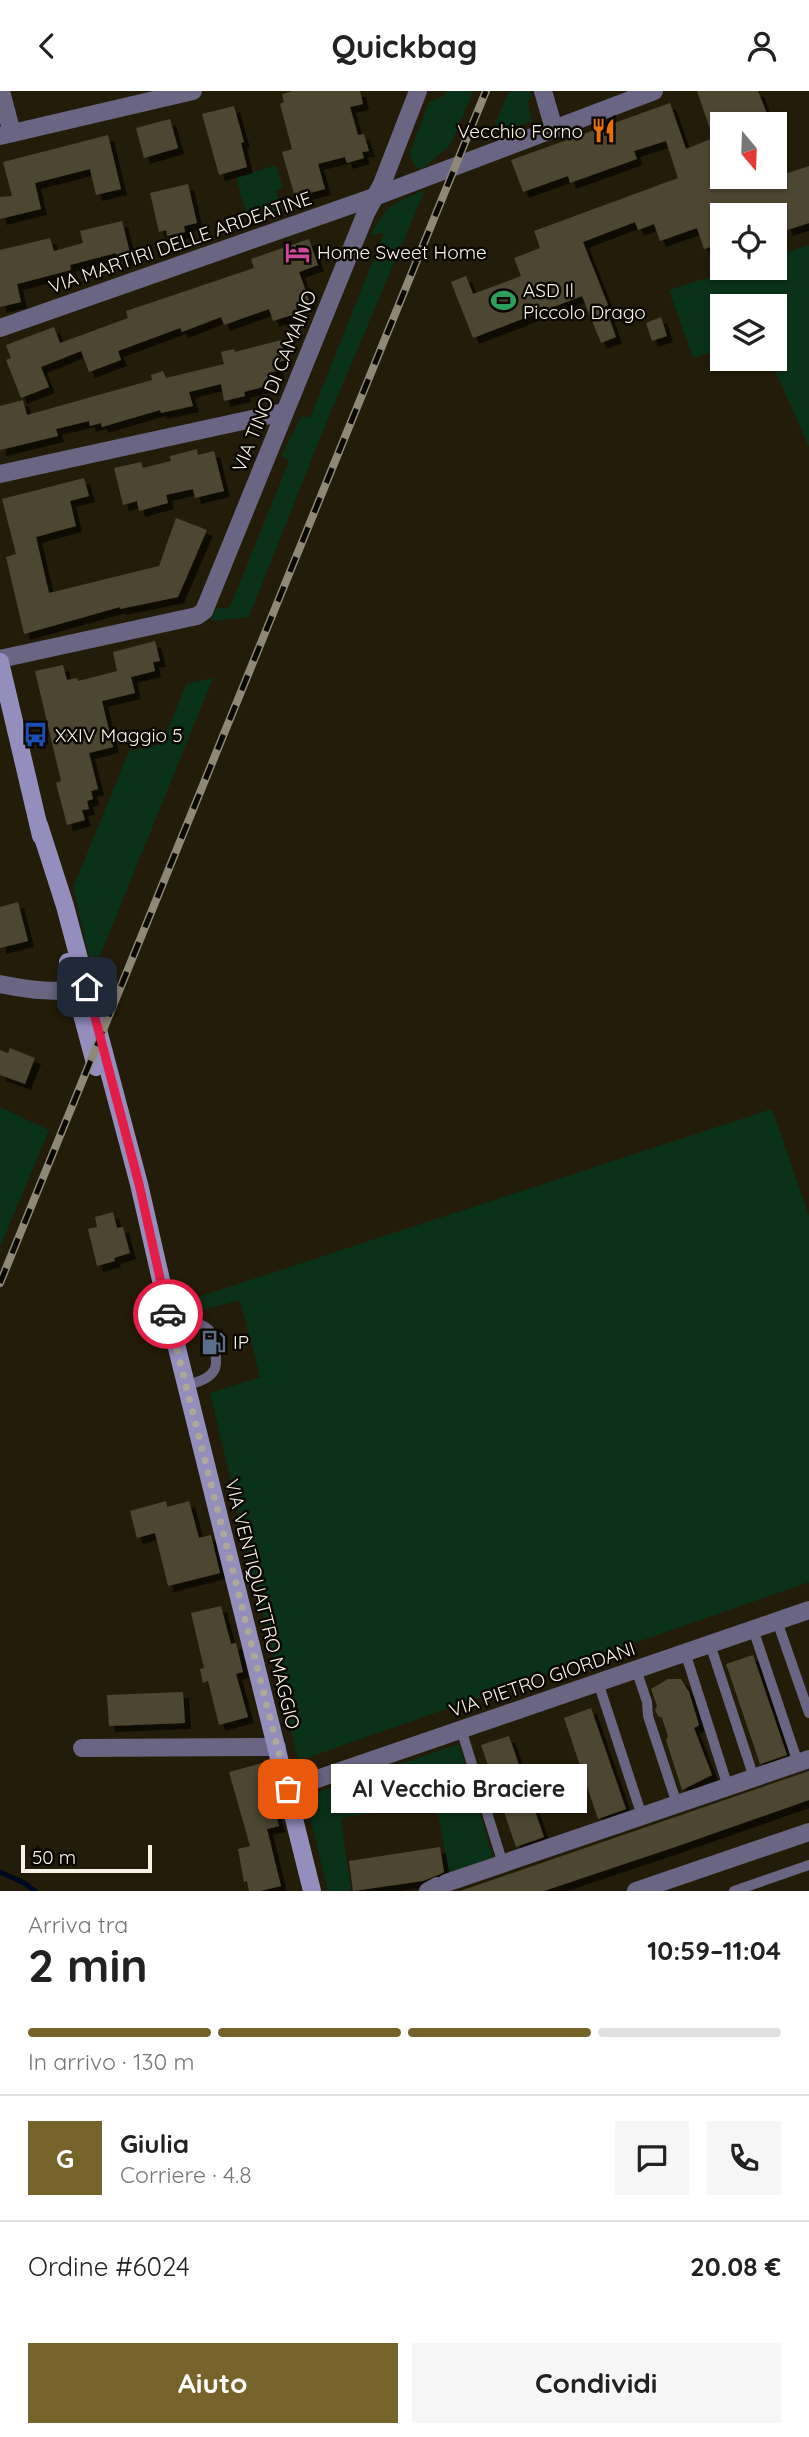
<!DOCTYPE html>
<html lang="it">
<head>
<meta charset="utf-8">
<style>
  :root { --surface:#fff; --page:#f6f6f6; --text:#222; --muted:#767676; --line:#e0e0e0; --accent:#76632a }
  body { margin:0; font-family:Quicksand,sans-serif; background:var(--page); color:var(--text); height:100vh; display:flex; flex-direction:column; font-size:26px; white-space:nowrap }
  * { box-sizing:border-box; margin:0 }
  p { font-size:23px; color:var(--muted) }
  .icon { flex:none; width:38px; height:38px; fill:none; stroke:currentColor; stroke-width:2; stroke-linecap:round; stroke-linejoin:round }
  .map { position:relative; height:1800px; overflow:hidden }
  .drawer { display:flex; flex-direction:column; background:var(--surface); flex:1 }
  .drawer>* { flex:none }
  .needle { width:46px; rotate:161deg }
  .buttons { position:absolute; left:710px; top:21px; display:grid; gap:14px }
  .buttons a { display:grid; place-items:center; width:77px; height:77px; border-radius:0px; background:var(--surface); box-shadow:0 2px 5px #0004; font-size:35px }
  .scale { position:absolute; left:21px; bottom:18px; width:131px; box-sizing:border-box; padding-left:7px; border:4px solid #f8f3e6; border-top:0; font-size:19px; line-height:24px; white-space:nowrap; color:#f8f3e6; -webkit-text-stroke:5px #0a0702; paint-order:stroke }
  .pin { position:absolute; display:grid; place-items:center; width:60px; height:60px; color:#fff; margin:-30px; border-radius:14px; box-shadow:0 4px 10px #0006 }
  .courier { position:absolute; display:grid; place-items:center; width:70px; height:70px; margin:-35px; border:5px solid #e11d48; border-radius:50%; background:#fff; color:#222; box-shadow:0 2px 9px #0007 }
  .bubble { position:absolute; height:49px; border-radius:0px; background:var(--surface); box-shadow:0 2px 5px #0004; font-size:23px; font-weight:700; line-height:49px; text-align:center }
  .headline em { font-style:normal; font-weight:700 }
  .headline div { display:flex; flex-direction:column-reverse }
  .headline { display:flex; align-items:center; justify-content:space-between; height:119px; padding:0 28px }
  h1 { font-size:46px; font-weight:700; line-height:52px }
  .bar { display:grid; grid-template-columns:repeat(4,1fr); gap:10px 7px; align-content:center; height:84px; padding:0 28px }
  .bar i { height:9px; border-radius:5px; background:var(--line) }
  .bar .current { background:var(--accent) }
  .bar p { grid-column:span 4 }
  .line { display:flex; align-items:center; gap:18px; padding:0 28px; border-top:2px solid var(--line) }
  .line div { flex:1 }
  .round { display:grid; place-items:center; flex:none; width:74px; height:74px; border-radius:0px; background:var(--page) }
  .primary-button { display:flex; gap:14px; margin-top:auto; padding:14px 28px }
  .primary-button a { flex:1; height:80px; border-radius:0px; background:var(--accent); color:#fff; font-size:28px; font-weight:700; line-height:80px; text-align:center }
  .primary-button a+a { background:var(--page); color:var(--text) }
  header { display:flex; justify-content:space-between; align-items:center; height:91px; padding:0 28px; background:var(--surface); font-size:32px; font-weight:700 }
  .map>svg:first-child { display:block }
  .green { fill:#0a3218 }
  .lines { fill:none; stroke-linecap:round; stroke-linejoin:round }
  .stream { stroke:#000821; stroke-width:5 }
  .building { fill:#4e4630; filter:url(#shadow) }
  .lane { stroke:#696582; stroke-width:10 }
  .street { stroke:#696582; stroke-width:18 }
  .secondary { stroke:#948ebd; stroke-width:18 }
  .rail-casing { stroke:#8e8877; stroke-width:8 }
  .rail { stroke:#0a0702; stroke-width:5; stroke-dasharray:16; stroke-linecap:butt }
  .done { stroke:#ada898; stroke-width:7; stroke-dasharray:0 12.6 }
  .route { stroke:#e11d48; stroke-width:9 }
  .labels { text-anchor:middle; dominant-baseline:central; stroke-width:5; stroke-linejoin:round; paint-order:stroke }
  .poi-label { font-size:19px; fill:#f8f3e6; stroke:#0a0702; text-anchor:start }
  .street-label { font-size:19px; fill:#f8f3e6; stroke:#0a0702 }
</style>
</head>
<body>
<header><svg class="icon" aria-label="back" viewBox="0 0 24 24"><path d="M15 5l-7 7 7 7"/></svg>Quickbag<svg class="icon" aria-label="person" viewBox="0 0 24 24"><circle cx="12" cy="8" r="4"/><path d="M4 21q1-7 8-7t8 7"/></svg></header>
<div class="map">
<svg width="809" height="1800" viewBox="0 0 809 1800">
  <defs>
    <filter id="shadow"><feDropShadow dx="6" dy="6" stdDeviation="0" flood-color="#0009"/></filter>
  </defs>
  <rect width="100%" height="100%" fill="#231c08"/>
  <g class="green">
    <polygon points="446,0 473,0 451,53 421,79 414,75 410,61 429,11 444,5"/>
    <polygon points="509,0 530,0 531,6 528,11 532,30 490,45"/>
    <polygon points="276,74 283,97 276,100 282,120 249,131 236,87"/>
    <path d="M425 99 322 342 249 526 211 530 215 518 230 516 289 370 281 365 302 324 310 327 384 142 370 144C388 112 392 113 425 99Z"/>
    <polygon points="809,154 809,356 770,268 775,268 775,215 723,215 723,257 693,267 669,199 738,177 775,177 775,165"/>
    <polygon points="213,587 93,882 73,797 129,660 162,653 186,593"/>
    <polygon points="0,1016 49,1039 0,1156"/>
    <polygon points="772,1018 809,1125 809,1491 298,1670 210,1302 260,1286 240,1209 195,1221 192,1208"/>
    <polygon points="459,1653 493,1766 449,1782 436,1711 341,1727 351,1800 328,1800 305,1707 306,1705"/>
  </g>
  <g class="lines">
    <polyline class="stream" points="0,1781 24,1792 35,1800"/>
  </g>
  <g class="building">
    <polygon points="293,0 360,0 363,13 350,16 358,44 364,43 369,60 362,61 364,67 347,72 345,66 318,73 325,98 295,106 282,61 292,58 280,13 284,11 282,3"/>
    <polygon points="697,0 758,0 771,33 723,33 723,86 752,86 755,93 809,75 809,132 787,139 779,115 757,124 723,124 723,152 704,158 697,137 660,150 654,133 638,139 635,131 583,151 608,214 605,215 616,246 601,252 582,205 473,247 451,191 466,185 473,203 521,185 514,167 540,157 534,140 678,87 666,50 634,60 637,68 570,92 568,85 523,101 511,69 670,12 686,58 713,47"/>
    <polygon points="234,15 244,51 241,52 247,76 219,84 202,23"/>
    <polygon points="170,28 178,57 144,67 136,37"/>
    <polygon points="108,44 121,98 96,104 90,78 35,92 41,118 0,128 0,106 12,105 3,71"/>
    <polygon points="188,93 197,132 184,135 185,141 167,145 166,139 159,141 150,102"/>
    <polygon points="122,130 131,166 118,169 116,162 70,174 71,179 17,193 21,211 0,216 0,159 50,147 54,160 83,152 80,140"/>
    <polygon points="309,148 318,174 299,181 310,212 296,216 298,222 273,230 269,218 224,234 221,226 182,241 180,237 118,260 121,269 89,281 81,260 41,276 49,296 21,307 6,269 11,267 6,254 54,236 60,252 128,227 126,220 254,177 251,168"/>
    <polygon points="661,226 667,245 652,250 646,232"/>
    <polygon points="281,249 286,269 276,272 278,280 271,281 274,293 244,301 245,305 224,310 221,293 189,301 193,315 161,322 160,319 102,336 101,332 90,335 89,330 56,338 58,345 0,359 0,315 23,309 27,324 152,289 151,284 163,280 166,287 224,273 221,261 234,258 235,261"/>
    <polygon points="197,358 198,364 214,360 224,400 195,407 193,398 166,404 168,412 139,420 137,410 123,414 114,377 141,371 143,377 171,370 170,365"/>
    <polygon points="84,387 89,405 70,410 76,435 36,446 49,502 159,475 176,427 207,439 178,506 120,518 120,516 24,543 6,466 16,463 2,408"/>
    <polygon points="155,550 160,570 153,571 155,580 131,586 135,602 102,610 113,656 89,662 98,698 91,700 93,708 87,710 89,718 82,719 85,729 67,734 56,692 61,690 35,580 63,574 67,589 77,587 78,590 117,580 113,561"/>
    <polygon points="18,811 28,850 0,857 0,816"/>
    <polygon points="10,957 35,967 25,993 0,984 0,959 8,962"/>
    <polygon points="113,1121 117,1137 123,1136 130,1162 114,1167 115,1170 97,1175 88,1138 97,1136 95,1126"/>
    <polygon points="166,1410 167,1416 189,1410 199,1447 211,1444 220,1482 168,1495 155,1442 137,1447 130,1420"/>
    <polygon points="221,1515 231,1553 236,1552 243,1581 236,1583 248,1626 219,1634 208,1590 203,1592 200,1578 204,1577 191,1522"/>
    <polygon points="753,1564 787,1664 760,1673 726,1573"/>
    <polygon points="668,1588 681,1588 689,1601 699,1634 694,1637 712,1684 682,1699 666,1649 668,1645 662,1627 658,1625 655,1619 657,1615 651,1598"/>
    <polygon points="183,1601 185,1632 109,1635 107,1604"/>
    <polygon points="591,1617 626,1718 598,1728 564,1627"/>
    <polygon points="509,1645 544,1746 516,1756 481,1654"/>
    <polygon points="262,1672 279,1735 267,1738 281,1795 260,1800 249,1800 247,1790 244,1791 238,1758 250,1755 229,1681"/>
    <polygon points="809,1680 809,1709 675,1756 544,1800 460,1800"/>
    <polygon points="440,1756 444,1781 438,1784 423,1790 353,1800 349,1770"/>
  </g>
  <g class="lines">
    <g class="lane">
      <path d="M172 1237C185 1233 197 1228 209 1239 218 1271 225 1285 187 1294"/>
      <polyline points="777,1530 809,1622"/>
      <polyline points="753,1538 798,1672"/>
      <polyline points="710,1553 754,1687"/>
      <polyline points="685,1561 728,1696"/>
      <polyline points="636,1578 647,1611 648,1625 677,1713"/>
      <polyline points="598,1591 642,1725"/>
      <polyline points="461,1638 503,1773"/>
      <polyline points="734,1800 809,1774"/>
    </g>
    <g class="street">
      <polyline points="1,0 12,42"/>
      <polyline points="543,0 554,38"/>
      <polyline points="0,45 193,0"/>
      <polyline points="0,237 374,106 654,0"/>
      <polyline points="0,383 284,321"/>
      <polyline points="0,568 197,525 204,520 366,122 382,93 418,0"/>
      <path d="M0 893C30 899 58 903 87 896"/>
      <polyline points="82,1657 277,1656"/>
      <polyline points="288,1698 809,1519"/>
      <polyline points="446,1792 809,1668"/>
      <polyline points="428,1800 437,1795"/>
      <polyline points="636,1800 809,1741"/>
    </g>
    <g class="secondary">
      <polyline points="0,571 41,745"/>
      <polyline points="39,734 65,815 139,1093 172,1237 312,1800"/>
      <polyline points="68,871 96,976"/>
    </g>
    <defs>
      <polyline id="rail" points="0,1192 486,0"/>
    </defs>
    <use href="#rail" class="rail-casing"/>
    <use href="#rail" class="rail"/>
  </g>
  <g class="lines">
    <polyline class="done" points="168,1223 288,1698"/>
    <polyline class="route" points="87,896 139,1093 168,1223"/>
  </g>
  <defs>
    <symbol id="restaurant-bare" viewBox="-9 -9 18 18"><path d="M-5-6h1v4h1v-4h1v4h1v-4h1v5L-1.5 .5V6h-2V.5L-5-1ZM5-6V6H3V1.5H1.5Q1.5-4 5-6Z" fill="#e8710a" stroke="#0a0702" stroke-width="2.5" paint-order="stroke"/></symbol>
    <symbol id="hotel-bare" viewBox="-9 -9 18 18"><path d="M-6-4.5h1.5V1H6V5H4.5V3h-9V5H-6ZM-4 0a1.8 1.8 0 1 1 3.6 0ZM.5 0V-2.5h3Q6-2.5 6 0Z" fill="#d1479c" stroke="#0a0702" stroke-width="2.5" paint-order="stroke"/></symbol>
    <symbol id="stadium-bare" viewBox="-9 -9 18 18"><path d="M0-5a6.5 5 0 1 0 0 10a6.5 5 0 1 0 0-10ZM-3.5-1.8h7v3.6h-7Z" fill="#2e9e5b" stroke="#0a0702" stroke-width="2.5" paint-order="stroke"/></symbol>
    <symbol id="bus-bare" viewBox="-9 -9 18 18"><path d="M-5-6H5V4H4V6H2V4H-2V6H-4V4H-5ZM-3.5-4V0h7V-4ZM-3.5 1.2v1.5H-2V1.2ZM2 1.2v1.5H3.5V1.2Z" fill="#1a4fb4" stroke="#0a0702" stroke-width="2.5" paint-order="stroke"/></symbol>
    <symbol id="fuel-bare" viewBox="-9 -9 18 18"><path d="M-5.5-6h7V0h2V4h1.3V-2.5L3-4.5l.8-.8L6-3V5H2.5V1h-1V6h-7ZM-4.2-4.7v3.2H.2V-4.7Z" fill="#5c6f8a" stroke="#0a0702" stroke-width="2.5" paint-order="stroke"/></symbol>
  </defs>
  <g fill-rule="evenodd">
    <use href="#restaurant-bare" x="586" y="22" width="35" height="35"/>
    <use href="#hotel-bare" x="280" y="144" width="35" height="35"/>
    <use href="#stadium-bare" x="486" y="192" width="35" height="35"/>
    <use href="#bus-bare" x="18" y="626" width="35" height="35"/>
    <use href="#fuel-bare" x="196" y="1234" width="35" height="35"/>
  </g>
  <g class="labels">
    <g class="poi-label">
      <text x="583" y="40" text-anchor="end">Vecchio Forno</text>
      <text x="317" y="161">Home Sweet Home</text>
      <text x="523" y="199">ASD Il<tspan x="523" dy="22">Piccolo Drago</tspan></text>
      <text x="55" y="644">XXIV Maggio 5</text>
      <text x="233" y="1251">IP</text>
    </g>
    <g class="street-label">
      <text transform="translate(180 151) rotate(-19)">VIA MARTIRI DELLE ARDEATINE</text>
      <text transform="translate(274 290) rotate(-68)">VIA TINO DI CAMAINO</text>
      <text transform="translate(263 1513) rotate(76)">VIA VENTIQUATTRO MAGGIO</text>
      <text transform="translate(542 1588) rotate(-19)">VIA PIETRO GIORDANI</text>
    </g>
  </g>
</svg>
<div class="buttons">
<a><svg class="needle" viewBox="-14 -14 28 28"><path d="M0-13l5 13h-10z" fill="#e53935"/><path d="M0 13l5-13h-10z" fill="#767676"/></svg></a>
<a><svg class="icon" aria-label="locate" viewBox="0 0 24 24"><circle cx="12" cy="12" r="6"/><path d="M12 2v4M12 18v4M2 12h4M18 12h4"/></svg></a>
<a><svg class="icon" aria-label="layers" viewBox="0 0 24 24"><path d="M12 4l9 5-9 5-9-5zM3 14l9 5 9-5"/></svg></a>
</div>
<div class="scale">50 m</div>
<div class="pin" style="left:288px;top:1698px;background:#ea580c"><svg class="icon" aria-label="bag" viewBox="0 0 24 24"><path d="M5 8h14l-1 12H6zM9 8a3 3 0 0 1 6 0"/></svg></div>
<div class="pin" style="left:87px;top:896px;background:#1f2937"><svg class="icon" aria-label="home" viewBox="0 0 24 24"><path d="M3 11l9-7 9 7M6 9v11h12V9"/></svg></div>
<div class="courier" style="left:168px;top:1223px"><svg class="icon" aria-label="car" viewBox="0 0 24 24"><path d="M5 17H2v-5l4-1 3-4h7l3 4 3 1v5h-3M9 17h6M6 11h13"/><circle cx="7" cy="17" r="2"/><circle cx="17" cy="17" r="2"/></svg></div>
<div class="bubble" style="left:331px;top:1673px;width:256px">Al Vecchio Braciere</div>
</div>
<section class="drawer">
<div class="headline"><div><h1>2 min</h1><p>Arriva tra</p></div><em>10:59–11:04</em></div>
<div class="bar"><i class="current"></i><i class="current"></i><i class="current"></i><i></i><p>In arrivo · 130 m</p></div>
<div class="line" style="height:126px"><b class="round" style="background:var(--accent);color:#fff">G</b><div><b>Giulia</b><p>Corriere · 4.8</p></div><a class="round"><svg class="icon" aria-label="chat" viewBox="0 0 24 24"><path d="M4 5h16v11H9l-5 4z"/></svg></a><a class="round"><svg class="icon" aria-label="phone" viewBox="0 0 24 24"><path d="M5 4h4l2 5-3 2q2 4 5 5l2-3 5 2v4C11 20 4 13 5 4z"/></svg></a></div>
<div class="line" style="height:91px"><div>Ordine #6024</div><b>20.08 €</b></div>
<div class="primary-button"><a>Aiuto</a><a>Condividi</a></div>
</section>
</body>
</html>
